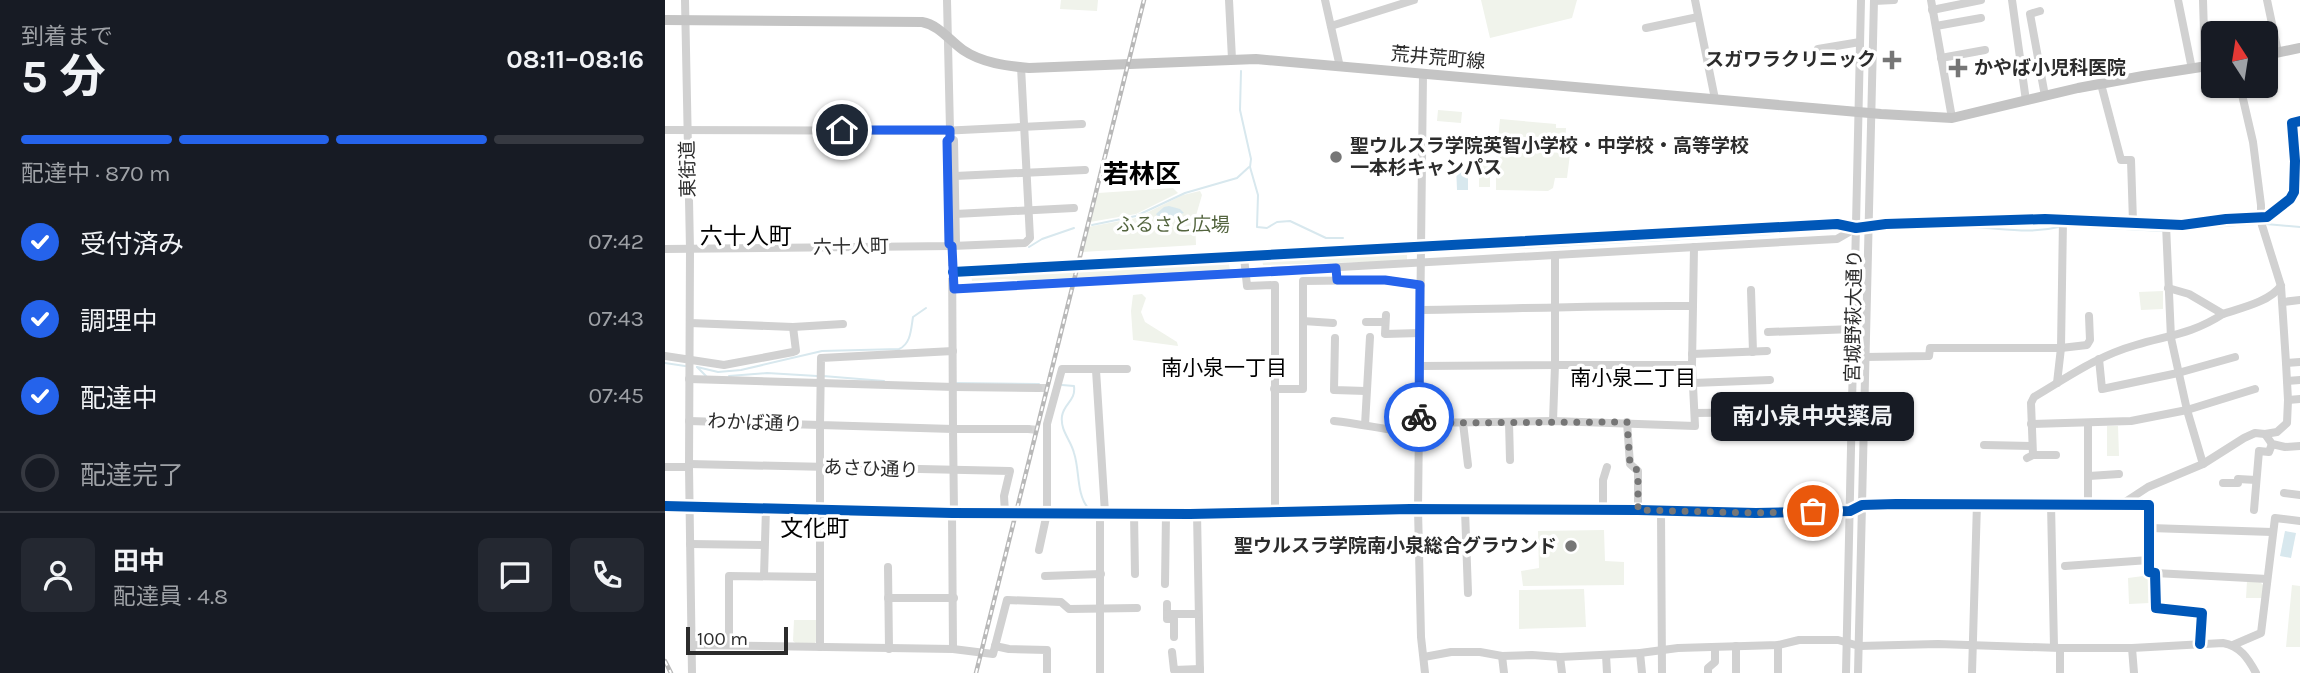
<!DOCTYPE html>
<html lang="ja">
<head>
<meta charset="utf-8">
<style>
  :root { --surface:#171b24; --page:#242831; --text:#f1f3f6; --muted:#9ea1a6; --line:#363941; --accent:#2563eb }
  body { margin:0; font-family:Karla,"Noto Sans JP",sans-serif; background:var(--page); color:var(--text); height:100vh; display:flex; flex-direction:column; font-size:26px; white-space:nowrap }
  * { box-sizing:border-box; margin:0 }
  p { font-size:23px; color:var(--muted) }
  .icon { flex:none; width:38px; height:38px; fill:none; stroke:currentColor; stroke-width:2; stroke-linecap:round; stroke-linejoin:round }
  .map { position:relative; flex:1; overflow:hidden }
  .side { display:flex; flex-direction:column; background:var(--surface); width:665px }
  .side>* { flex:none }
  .needle { width:46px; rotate:348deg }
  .fabs { position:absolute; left:1536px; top:21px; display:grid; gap:14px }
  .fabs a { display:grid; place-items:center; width:77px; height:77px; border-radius:10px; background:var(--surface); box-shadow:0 2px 5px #0004; font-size:35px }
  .scale { position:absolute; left:21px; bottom:18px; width:102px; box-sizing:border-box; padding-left:7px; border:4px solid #2c2c2c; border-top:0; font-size:19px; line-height:24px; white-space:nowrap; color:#2c2c2c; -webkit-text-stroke:5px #fff; paint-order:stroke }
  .pin { position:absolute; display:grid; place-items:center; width:60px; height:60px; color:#fff; margin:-30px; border:4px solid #fff; border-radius:50%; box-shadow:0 2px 7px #0007 }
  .courier { position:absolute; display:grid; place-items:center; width:70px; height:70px; margin:-35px; border:5px solid #2563eb; border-radius:50%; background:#fff; color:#222; box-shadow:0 2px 9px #0007 }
  .bubble { position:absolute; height:49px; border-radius:10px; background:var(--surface); box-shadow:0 2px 5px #0004; font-size:23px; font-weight:700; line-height:49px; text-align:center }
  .overview em { font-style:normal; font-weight:700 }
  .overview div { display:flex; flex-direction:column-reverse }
  .overview { display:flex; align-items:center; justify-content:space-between; height:119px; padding:0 21px }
  h1 { font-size:46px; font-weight:700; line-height:52px }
  .bar { display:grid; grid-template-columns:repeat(4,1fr); gap:10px 7px; align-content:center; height:84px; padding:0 21px }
  .bar i { height:9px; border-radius:5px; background:var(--line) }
  .bar .on { background:var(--accent) }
  .bar p { grid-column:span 4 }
  .line { display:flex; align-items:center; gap:18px; padding:0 21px; border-top:2px solid var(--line) }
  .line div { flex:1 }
  .round { display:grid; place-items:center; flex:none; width:74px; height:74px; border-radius:10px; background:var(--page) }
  ol { padding:0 21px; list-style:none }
  li { display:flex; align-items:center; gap:21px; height:77px }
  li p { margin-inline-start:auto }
  li .icon { padding:7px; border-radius:50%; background:var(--accent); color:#fff; stroke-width:4 }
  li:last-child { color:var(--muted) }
  li i { width:38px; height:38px; border:4px solid var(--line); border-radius:50% }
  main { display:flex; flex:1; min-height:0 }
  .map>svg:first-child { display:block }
  .green { fill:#f0f3eb }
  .water { fill:#d8e8ee }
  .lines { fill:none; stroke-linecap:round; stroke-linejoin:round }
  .stream { stroke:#d8e8ee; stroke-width:2 }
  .minor-tunnel { stroke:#d5d5d5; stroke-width:8; stroke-dasharray:8 4; stroke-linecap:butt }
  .minor { stroke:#d1d1d1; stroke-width:8 }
  .major { stroke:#c4c4c4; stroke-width:10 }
  .rail-casing { stroke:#b8b8b8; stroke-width:4.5 }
  .rail { stroke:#fff; stroke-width:2; stroke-dasharray:5; stroke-linecap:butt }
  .cycleway-casing { stroke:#fff; stroke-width:15 }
  .cycleway { stroke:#0057b8; stroke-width:10 }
  .done { stroke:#767676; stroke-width:7; stroke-dasharray:0 12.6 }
  .route { stroke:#2563eb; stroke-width:9 }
  .poi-dot { fill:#767676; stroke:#fff; stroke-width:2.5 }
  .labels { text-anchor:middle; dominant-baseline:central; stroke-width:7; stroke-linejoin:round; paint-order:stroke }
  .street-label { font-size:19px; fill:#2c2c2c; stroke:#fff }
  .poi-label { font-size:19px; font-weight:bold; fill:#2c2c2c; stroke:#fff; text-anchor:end }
  .park-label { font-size:19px; fill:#53643e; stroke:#fff }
  .neighbourhood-label { font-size:21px; fill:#000; stroke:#fff }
  .quarter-label { font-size:23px; fill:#000; stroke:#fff }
  .district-label { font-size:26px; font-weight:bold; fill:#000; stroke:#fff }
</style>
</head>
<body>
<main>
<section class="side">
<div class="overview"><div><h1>5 分</h1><p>到着まで</p></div><em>08:11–08:16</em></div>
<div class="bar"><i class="on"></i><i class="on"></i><i class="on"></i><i></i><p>配達中 · 870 m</p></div>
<ol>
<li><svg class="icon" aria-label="check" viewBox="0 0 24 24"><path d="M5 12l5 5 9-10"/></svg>受付済み<p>07:42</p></li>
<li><svg class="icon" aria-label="check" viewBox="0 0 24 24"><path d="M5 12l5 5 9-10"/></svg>調理中<p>07:43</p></li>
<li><svg class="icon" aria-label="check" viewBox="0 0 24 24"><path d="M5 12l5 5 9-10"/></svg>配達中<p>07:45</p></li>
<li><i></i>配達完了</li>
</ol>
<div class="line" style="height:126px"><a class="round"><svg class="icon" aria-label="person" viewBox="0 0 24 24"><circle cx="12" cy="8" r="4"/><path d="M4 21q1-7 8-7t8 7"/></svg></a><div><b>田中</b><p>配達員 · 4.8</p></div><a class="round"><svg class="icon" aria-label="chat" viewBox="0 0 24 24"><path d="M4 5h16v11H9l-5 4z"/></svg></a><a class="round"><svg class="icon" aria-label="phone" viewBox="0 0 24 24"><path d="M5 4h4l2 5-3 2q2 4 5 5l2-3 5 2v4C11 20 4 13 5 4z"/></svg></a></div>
</section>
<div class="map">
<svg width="1635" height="673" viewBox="0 0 1635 673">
  <rect width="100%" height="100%" fill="#fff"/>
  <g class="green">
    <polygon points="396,0 433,0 432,11 395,9"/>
    <polygon points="816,0 912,0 907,18 825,38"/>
    <polygon points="773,110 797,112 796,123 772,121"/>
    <polygon points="835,119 891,124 891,128 901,128 900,152 905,154 902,178 890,178 888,188 883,191 831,190 831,160"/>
    <rect x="814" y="163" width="11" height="24"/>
    <polygon points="508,188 513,193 471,214 425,222 433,193"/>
    <polygon points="535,191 537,195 530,219 531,245 417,252 423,227 471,218 518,195"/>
    <polygon points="742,254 742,261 598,265 597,259"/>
    <polygon points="564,264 565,270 370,281 339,279 307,281 306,275 401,269"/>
    <polygon points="1498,291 1498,309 1476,310 1474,292"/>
    <polygon points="477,294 481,298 476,312 480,322 512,342 513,346 468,340 466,311 468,295"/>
    <polygon points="1442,426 1453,426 1454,456 1442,456"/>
    <polygon points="939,530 940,561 959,562 959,585 858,586 856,571 874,568 873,531"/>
    <polygon points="1486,575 1488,600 1485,603 1464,604 1463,578"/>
    <polygon points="1582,581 1594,581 1598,585 1598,598 1581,598"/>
    <polygon points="1627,585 1635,586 1635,647 1621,647"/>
    <polygon points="919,589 921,627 854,629 854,590"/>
    <polygon points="129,620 152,620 152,640 149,644 132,644 128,641"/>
  </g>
  <g class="water">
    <polygon points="803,164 803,190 792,190 791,165"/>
    <polygon points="504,206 515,209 519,213 495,220 491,214 499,207"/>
    <polygon points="1620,531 1631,533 1626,558 1615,556"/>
  </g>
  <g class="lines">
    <g class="stream">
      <polyline points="576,71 575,110 586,159 585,167 593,195 592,227 602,228 612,222 625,221 661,238 678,238"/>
      <polyline points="1601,224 1635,227"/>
      <polyline points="427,225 471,216 520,193 572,178 584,167"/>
      <polyline points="1403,226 1498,231"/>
      <path d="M1271 228C1287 228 1305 226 1321 228 1347 230 1369 233 1394 227"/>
      <path d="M1504 231C1534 230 1562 224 1592 224"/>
      <polyline points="364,247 377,239 409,228"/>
      <polyline points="835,249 1108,234"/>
      <polyline points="0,363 20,366"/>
      <polyline points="32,367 41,376"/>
      <path d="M32 367 53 372 76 370 157 351 234 349C246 344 246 329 248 317L261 308"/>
      <polyline points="64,376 102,373 152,376"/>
      <polyline points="158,376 219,381"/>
      <polyline points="291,383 374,384"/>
      <path d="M397 385 409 386C411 401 399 403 397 416 395 431 406 440 409 453 415 471 411 493 423 508L434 510"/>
    </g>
    <g class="minor-tunnel">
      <polyline points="373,388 385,388"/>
      <polyline points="363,429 374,430"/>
    </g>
    <g class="minor">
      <polyline points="20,0 25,249 24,467 27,673"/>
      <polyline points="282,0 285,130 285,138 289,140 291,244 287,246"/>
      <polyline points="564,0 567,59"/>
      <polyline points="660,0 675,67"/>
      <polyline points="1030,0 1050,99"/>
      <polyline points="1266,0 1287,118"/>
      <polyline points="1347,0 1361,101"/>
      <polyline points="1513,0 1527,69"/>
      <polyline points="1538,0 1540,67"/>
      <polyline points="1602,0 1613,52"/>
      <polyline points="1209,1 1229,0"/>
      <polyline points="1267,10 1316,0"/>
      <polyline points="1375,11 1365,14 1380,96"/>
      <polyline points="666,26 749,0"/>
      <polyline points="1271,26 1316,18"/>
      <polyline points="981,28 1033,17"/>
      <polyline points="1153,49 1195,42"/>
      <polyline points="1276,58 1320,50"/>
      <polyline points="758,74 753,509 756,637 760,673"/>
      <polyline points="1436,84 1456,160 1466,160 1468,222"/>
      <polyline points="1575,86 1588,142 1596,205 1596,222 1616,286 1621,363"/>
      <polyline points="0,130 276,131 417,124"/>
      <polyline points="285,138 282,141 284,244 287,246 288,429 363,429"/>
      <polyline points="290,176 420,170"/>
      <polyline points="290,214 409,208"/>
      <polyline points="1501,225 1506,338 1522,410 1590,389"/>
      <polyline points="0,249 287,246 360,243 365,238 356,67"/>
      <polyline points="579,257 582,286 610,285 610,512"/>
      <polyline points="288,272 1172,224 1191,228 1221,224 1380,219 1517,225 1561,219 1602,217 1625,199 1629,192 1630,161 1627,123 1635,121"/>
      <polyline points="288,289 1172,239 1191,228"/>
      <polyline points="1086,290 1088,352"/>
      <polyline points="1618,302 1635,300"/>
      <path d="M756 310C847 309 937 305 1028 306"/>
      <path d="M1558 314C1576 308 1604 302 1616 286"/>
      <polyline points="721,315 720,334 755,333"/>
      <polyline points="638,321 668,323"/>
      <polyline points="701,322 720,322"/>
      <polyline points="25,323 128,327 178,324"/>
      <polyline points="1103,332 1189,329"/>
      <polyline points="670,338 669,390 701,391"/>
      <polyline points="288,351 156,358 155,425 288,429 289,513"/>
      <polyline points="1027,354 1102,351"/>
      <polyline points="0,356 59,365 128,352 131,351 128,327"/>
      <polyline points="1200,357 1264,356 1265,348 1396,348 1422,345 1425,340 1424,316"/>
      <polyline points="1434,359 1437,389 1513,373 1570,357"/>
      <polyline points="755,366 890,365 890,256"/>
      <polyline points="431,370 440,513"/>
      <polyline points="24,379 289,387 373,388"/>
      <polyline points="1622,381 1635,380"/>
      <polyline points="1028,383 1105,380"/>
      <polyline points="1392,383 1396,348 1398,220"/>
      <polyline points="609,389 638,389 638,281 720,280 756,285"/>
      <polyline points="1623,400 1635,399"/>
      <polyline points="1106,408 1147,407 1152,410 1187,412"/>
      <polyline points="1030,413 1101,412"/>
      <polyline points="24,421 155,425 155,647"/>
      <path d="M669 421C698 424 725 431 754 433"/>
      <polyline points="888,421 890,365 1027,365"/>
      <polyline points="844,422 845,460"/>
      <polyline points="962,422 965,464 973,471 973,510"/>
      <polyline points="754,423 888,421 1030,426 1027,365 1029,247"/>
      <polyline points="798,423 803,465"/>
      <polyline points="1366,424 1466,421 1522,410 1538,464"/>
      <polyline points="700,425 705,337"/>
      <polyline points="1600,434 1612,432 1622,423 1623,400 1621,363 1635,362"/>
      <polyline points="1319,445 1367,446"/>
      <polyline points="1368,455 1391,455"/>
      <path d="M1362 458 1368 455 1366 403 1369 397C1403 377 1432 356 1471 345 1505 335 1527 334 1558 314L1524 294 1503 288"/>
      <polyline points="24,464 345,471 339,496 340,513"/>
      <polyline points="0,467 24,467"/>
      <polyline points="1424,476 1454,474"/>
      <polyline points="1558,483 1573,483 1573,479 1591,480"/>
      <polyline points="1619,493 1635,495"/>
      <polyline points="1423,503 1423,424"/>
      <polyline points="1386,504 1389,647"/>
      <polyline points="1457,504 1483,487 1538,464 1579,438 1590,433 1600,434 1607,444 1620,447 1635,446"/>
      <polyline points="0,506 284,513 343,513"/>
      <polyline points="800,510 803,593"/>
      <polyline points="1589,510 1594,451 1604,452 1607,444"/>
      <polyline points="938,511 938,480 942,467"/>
      <polyline points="996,511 997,673"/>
      <polyline points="287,513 288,649"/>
      <polyline points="354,513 525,514 745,509 973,510 1091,513 1185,511 1197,505 1231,504 1484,505 1484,572 1490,573 1491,608 1537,613 1535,644"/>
      <polyline points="435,513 435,673"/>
      <polyline points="469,513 470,574"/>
      <polyline points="532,513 535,673"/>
      <polyline points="1485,528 1607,532"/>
      <polyline points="25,544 99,545"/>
      <polyline points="374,550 382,513 382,424 397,369 462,369"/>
      <polyline points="1400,566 1484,560"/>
      <polyline points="223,567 224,649"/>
      <polyline points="1490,573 1602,579"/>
      <polyline points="99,576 101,508"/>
      <polyline points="380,576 436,574"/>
      <polyline points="500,584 501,514"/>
      <polyline points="223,598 289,598"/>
      <polyline points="502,604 502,619 509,619 509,637"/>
      <polyline points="502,614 533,614"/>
      <polyline points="64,644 64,576 155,577"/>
      <polyline points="26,645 288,649 328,654 342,600 396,602 404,609 472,608"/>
      <polyline points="1568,645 1596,633 1610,518 1635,521"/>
      <polyline points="330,646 344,649 382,650 382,673"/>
      <polyline points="1395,648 1395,673"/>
      <polyline points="1467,648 1469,673"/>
      <polyline points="507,652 509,670 535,669"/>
      <polyline points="975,653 977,673"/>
      <polyline points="941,655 942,673"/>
      <polyline points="837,656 839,673"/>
      <path d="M759 657 786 652H815L837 656 867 655 895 657 975 653 1013 648 1113 645 1134 640H1173L1194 646 1273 644 1395 648H1467L1558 643C1575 646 1583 658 1591 673"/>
      <polyline points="895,657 897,673"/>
      <polyline points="1043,673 1043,668 1050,662 1050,647"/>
      <polyline points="1071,673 1071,646"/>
      <polyline points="1113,673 1113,645"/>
      <polyline points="1181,673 1196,0"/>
      <polyline points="1193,673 1209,0"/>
      <polyline points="1307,673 1312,503"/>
    </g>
    <g class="major">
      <path d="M0 20 257 22C274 25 284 40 298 50 317 63 342 66 364 68L591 59 1216 114 1287 118 1413 88 1478 76 1549 65"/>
      <polyline points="1601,55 1635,48"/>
    </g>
    <defs>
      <g id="rail">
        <polyline points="0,661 6,673"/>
        <polyline points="311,673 479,0"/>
      </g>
    </defs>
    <use href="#rail" class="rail-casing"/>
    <use href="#rail" class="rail"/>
    <defs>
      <g id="cycleway">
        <polyline points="288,272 1172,224 1191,228 1221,224 1380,219 1517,225 1561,219 1602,217 1625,199 1629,192 1630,161 1627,123 1635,121"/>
        <polyline points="0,506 287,513 525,514 745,509 973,510 1091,513 1185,511 1197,505 1231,504 1484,505 1484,572 1490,573 1491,608 1537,613 1535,644"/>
      </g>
    </defs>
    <use href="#cycleway" class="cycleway-casing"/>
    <use href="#cycleway" class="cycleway"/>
  </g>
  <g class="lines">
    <polyline class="done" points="754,417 754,423 962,422 965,464 973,471 973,510 1091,513 1148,511"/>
    <polyline class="route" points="177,130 285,130 285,138 282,141 284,244 287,246 289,289 671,268 672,280 720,280 755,285 754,417"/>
  </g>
  <g class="poi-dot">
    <path d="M1223.5 49.5h7v7h7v7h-7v7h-7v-7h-7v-7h7z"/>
    <path d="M1289.5 57.5h7v7h7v7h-7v7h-7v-7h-7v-7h7z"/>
    <circle cx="671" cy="157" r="7"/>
    <circle cx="906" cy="546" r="7"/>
  </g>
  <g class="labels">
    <g class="street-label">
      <text transform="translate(773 58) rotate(5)">荒井荒町線</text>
      <text transform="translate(23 169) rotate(-91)">東街道</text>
      <text transform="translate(186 247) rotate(-1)">六十人町</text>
      <text transform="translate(1189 316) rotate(-89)">宮城野萩大通り</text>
      <text transform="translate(90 423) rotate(2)">わかば通り</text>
      <text transform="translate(206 469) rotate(2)">あさひ通り</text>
    </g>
    <g class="poi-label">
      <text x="1211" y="60">スガワラクリニック</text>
      <text x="1309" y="68" text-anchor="start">かやば小児科医院</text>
      <text x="685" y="146" text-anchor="start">聖ウルスラ学院英智小学校・中学校・高等学校<tspan x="685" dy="22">一本杉キャンパス</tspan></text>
      <text x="892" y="546">聖ウルスラ学院南小泉総合グラウンド</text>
    </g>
    <g class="park-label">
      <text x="508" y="225">ふるさと広場</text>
    </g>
    <g class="neighbourhood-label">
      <text x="559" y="368">南小泉一丁目</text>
      <text x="968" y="378">南小泉二丁目</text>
    </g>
    <g class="quarter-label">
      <text x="81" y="236">六十人町</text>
      <text x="150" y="528">文化町</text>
    </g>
    <g class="district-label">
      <text x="477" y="174">若林区</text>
    </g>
  </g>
</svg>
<div class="fabs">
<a><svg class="needle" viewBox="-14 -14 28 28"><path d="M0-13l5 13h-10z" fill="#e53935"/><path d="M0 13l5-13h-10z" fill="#9ea1a6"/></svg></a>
</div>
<div class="scale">100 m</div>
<div class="pin" style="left:1148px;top:511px;background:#ea580c"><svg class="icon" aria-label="bag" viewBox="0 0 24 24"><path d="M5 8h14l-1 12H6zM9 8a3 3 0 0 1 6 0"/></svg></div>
<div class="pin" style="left:177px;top:130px;background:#1f2937"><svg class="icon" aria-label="home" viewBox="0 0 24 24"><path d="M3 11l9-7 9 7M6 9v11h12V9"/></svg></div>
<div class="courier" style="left:754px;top:417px"><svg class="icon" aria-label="bike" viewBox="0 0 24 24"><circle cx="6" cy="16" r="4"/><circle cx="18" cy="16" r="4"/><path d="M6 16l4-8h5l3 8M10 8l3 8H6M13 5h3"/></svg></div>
<div class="bubble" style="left:1046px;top:392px;width:203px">南小泉中央薬局</div>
</div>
</main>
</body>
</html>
